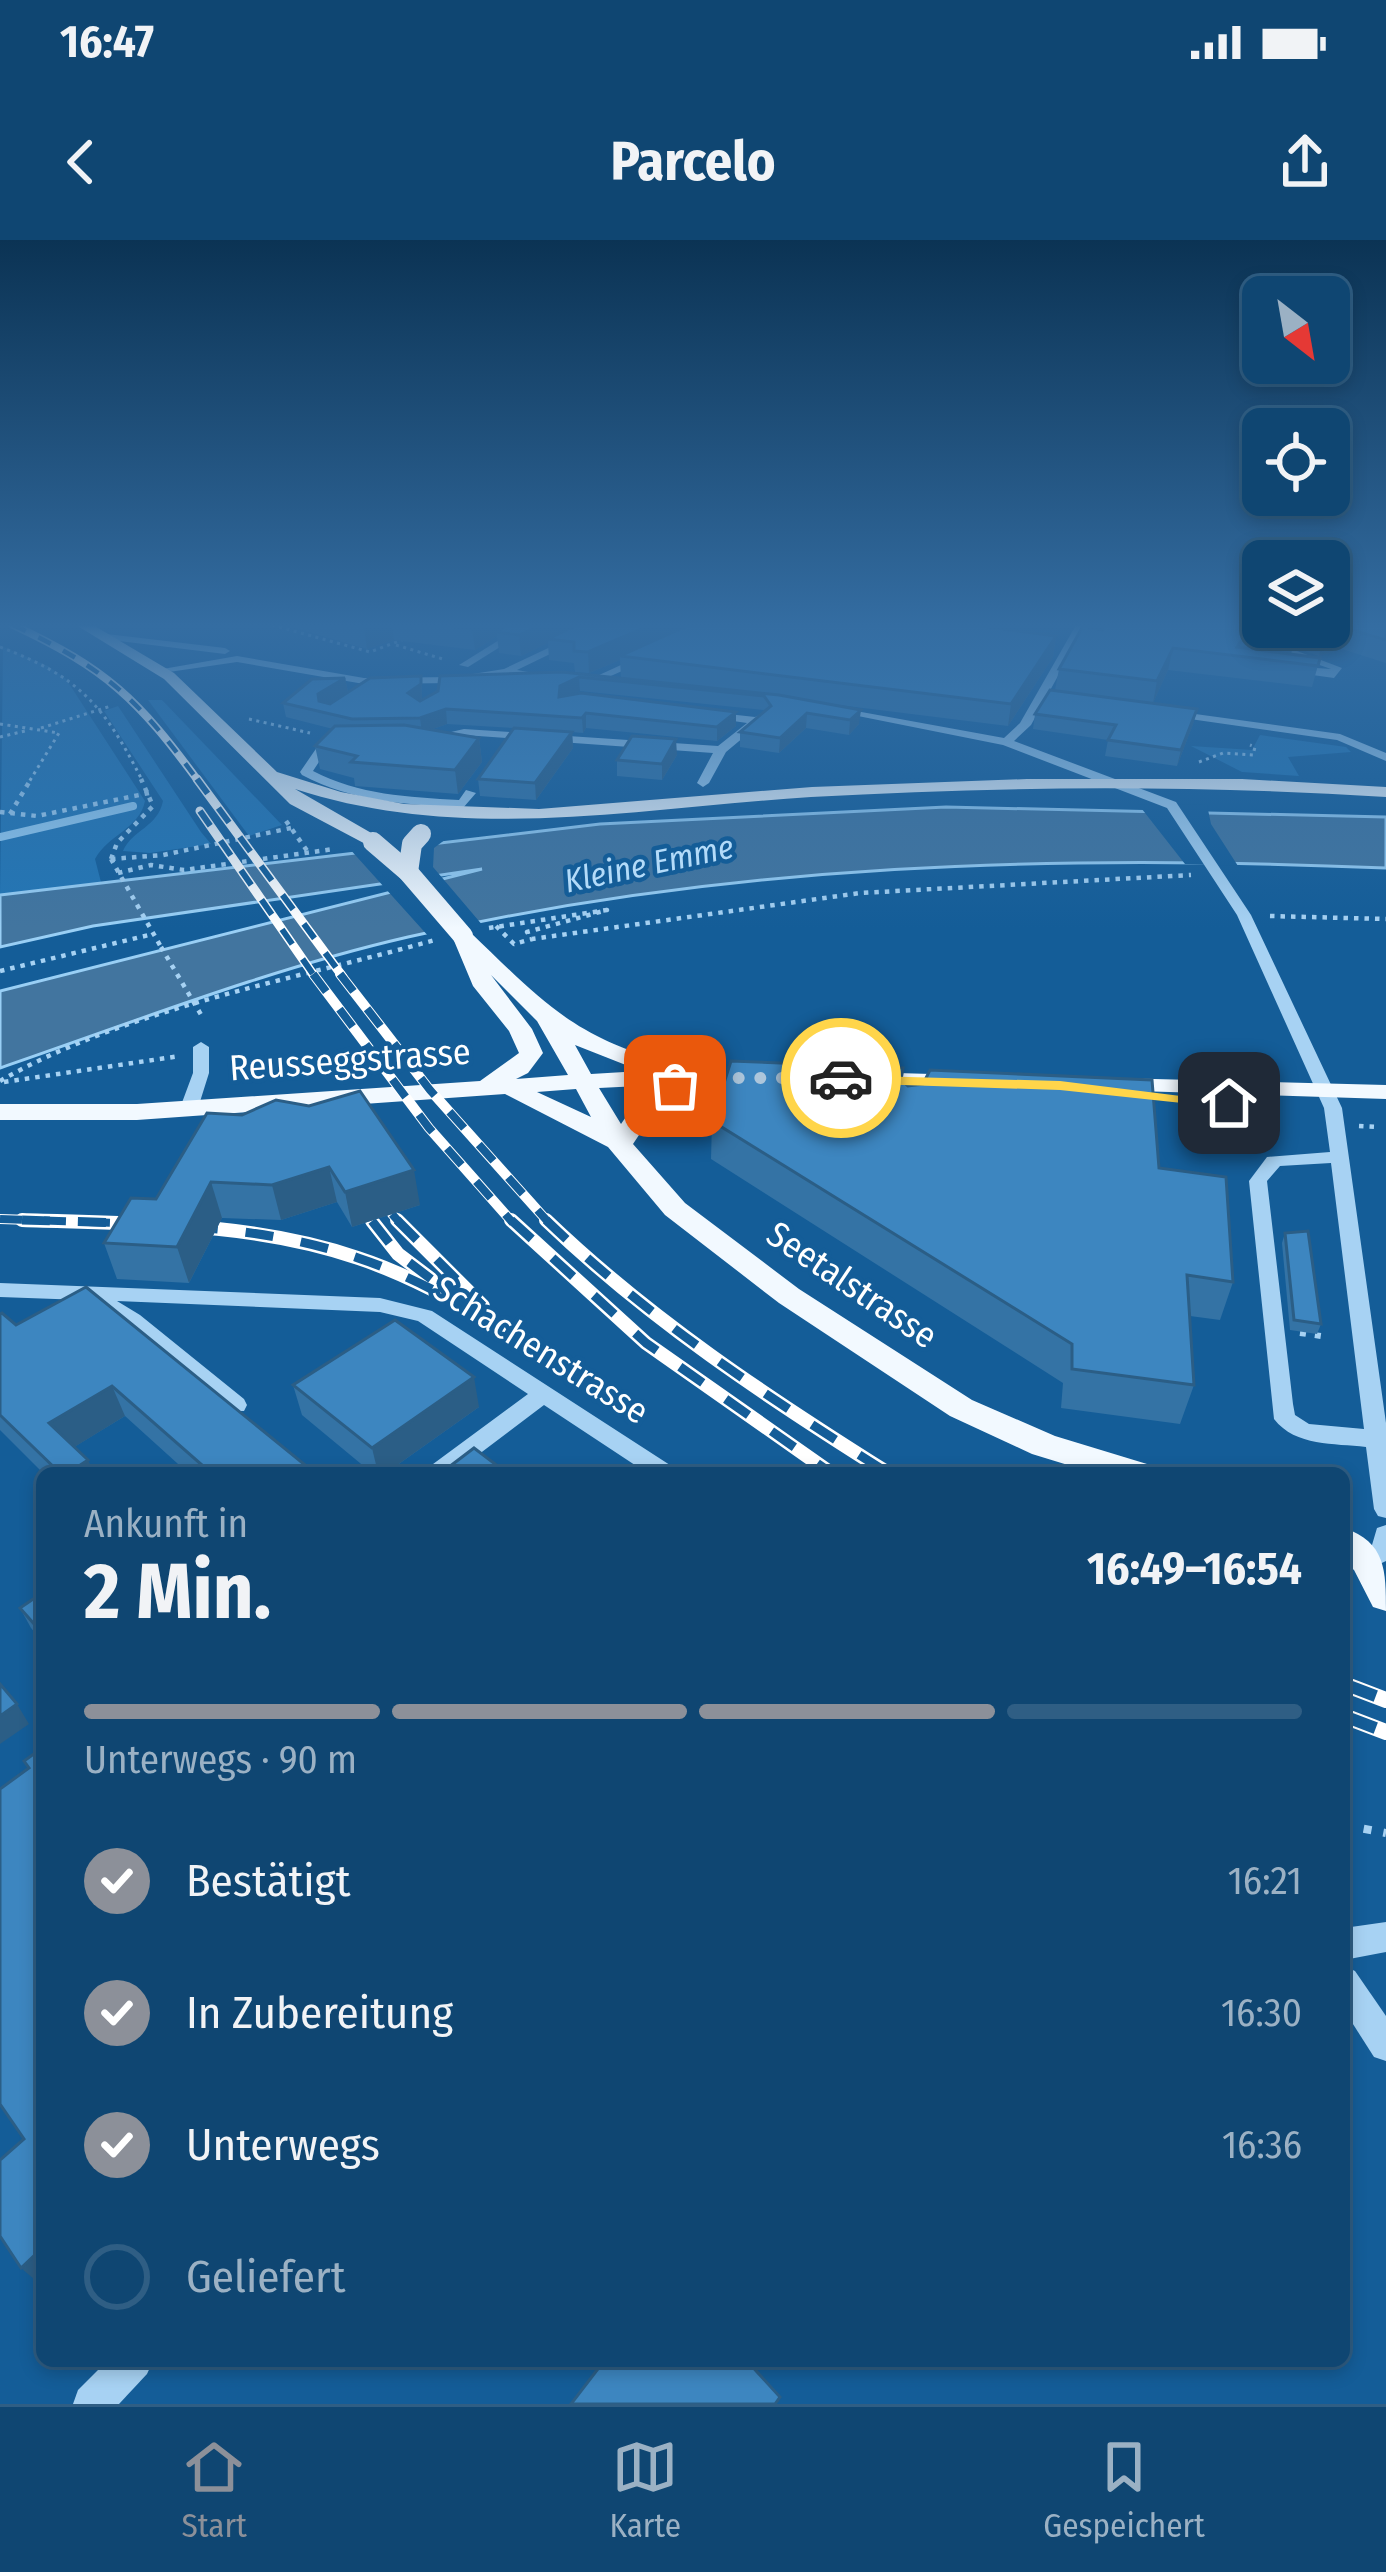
<!DOCTYPE html>
<html lang="de">
<head>
<meta charset="utf-8">
<style>
  :root { --surface:#0f4672; --page:#184d77; --text:#f1f3f6; --muted:#9bb1c4; --line:#2f5e84; --accent:#8c9099 }
  body { margin:0; font-family:"Fira Sans Condensed",sans-serif; background:var(--page); color:var(--text); height:100vh; display:flex; flex-direction:column; font-size:45px; white-space:nowrap }
  * { box-sizing:border-box; margin:0 }
  p { font-size:39px; color:var(--muted) }
  .icon { flex:none; width:66px; height:66px; fill:none; stroke:currentColor; stroke-width:2; stroke-linecap:round; stroke-linejoin:round }
  .map { position:relative; flex:1; overflow:hidden }
  .sheet { position:absolute; left:36px; top:1227px; width:1314px; height:900px; display:flex; flex-direction:column; background:var(--surface); border-radius:18px; box-shadow:0 6px 18px #0003,0 0 0 3px var(--line) }
  .sheet>* { flex:none }
  .needle { width:78px; rotate:149deg }
  .tools { position:absolute; left:1242px; top:36px; display:grid; gap:24px }
  .tools a { display:grid; place-items:center; width:108px; height:108px; border-radius:18px; background:var(--surface); box-shadow:0 6px 18px #0003,0 0 0 3px var(--line); font-size:60px }
  .pin { position:absolute; display:grid; place-items:center; width:102px; height:102px; color:#fff; margin:-51px; border-radius:24px; box-shadow:0 6px 18px #0006 }
  .courier { position:absolute; display:grid; place-items:center; width:120px; height:120px; margin:-60px; border:9px solid #ffd54a; border-radius:50%; background:#fff; color:#222; box-shadow:0 3px 15px #0007 }
  .headline em { font-style:normal; font-weight:700 }
  .headline div { display:flex; flex-direction:column-reverse }
  .headline { display:flex; align-items:center; justify-content:space-between; height:204px; padding:0 48px }
  h1 { font-size:78px; font-weight:700; line-height:90px }
  .bar { display:grid; grid-template-columns:repeat(4,1fr); gap:18px 12px; align-content:center; height:144px; padding:0 48px }
  .bar i { height:15px; border-radius:9px; background:var(--line) }
  .bar .selected { background:var(--accent) }
  .bar p { grid-column:span 4 }
  ol { padding:0 48px; list-style:none }
  li { display:flex; align-items:center; gap:36px; height:132px }
  li p { margin-inline-start:auto }
  li .icon { padding:12px; border-radius:50%; background:var(--accent); color:#fff; stroke-width:4 }
  li:last-child { color:var(--muted) }
  li i { width:66px; height:66px; border:6px solid var(--line); border-radius:50% }
  .status { display:flex; justify-content:space-between; align-items:center; height:84px; padding:0 60px; background:var(--surface); direction:ltr }
  .status svg { height:33px; fill:currentColor }
  header { display:flex; justify-content:space-between; align-items:center; height:156px; padding:0 48px; background:var(--surface); font-size:54px; font-weight:700 }
  .menu { display:flex; justify-content:space-around; align-items:center; height:168px; border-top:3px solid var(--line); background:var(--surface); font-size:33px; color:var(--muted) }
  .menu a { display:grid; justify-items:center; gap:6px }
  .menu .selected { color:var(--accent) }
  .map>svg:first-child { display:block }
  .green { fill:#2376b5 }
  .water { fill:#42759f; stroke:#99cff5; stroke-width:3 }
  .pier { fill:#145d98 }
  .lines { fill:none; stroke-linecap:round; stroke-linejoin:round }
  .stream { stroke:#99cff5; stroke-width:8 }
  .path-far3 { stroke:#a7d2f3; stroke-width:3; stroke-dasharray:3 4.5; stroke-linecap:butt }
  .path-far2 { stroke:#a7d2f3; stroke-width:4.5; stroke-dasharray:4.5 6; stroke-linecap:butt }
  .path-far1 { stroke:#a7d2f3; stroke-width:6; stroke-dasharray:6 9; stroke-linecap:butt }
  .path { stroke:#a7d2f3; stroke-width:8; stroke-dasharray:8 12; stroke-linecap:butt }
  .minor { fill:#a7d2f3; fill-rule:evenodd }
  .major { fill:#f2f9ff; fill-rule:evenodd }
  .rail-far4-casing { stroke:#fff; stroke-width:8 }
  .rail-far3-casing { stroke:#fff; stroke-width:9 }
  .rail-far2-casing { stroke:#fff; stroke-width:10 }
  .rail-far1-casing { stroke:#fff; stroke-width:14 }
  .rail-casing { stroke:#fff; stroke-width:16 }
  .rail-far4 { stroke:#145d98; stroke-width:4.5; stroke-dasharray:14; stroke-linecap:butt }
  .rail-far3 { stroke:#145d98; stroke-width:6; stroke-dasharray:18; stroke-linecap:butt }
  .rail-far2 { stroke:#145d98; stroke-width:8; stroke-dasharray:22; stroke-linecap:butt }
  .rail-far1 { stroke:#145d98; stroke-width:9; stroke-dasharray:28; stroke-linecap:butt }
  .rail { stroke:#145d98; stroke-width:12; stroke-dasharray:34; stroke-linecap:butt }
  .path-bridge { stroke:#a7d2f3; stroke-width:4.5; stroke-dasharray:4.5 6; stroke-linecap:butt }
  .major-bridge { stroke:#f2f9ff; stroke-width:20 }
  .wall { fill:#3473a5 }
  .shaded-wall { fill:#2b5e86 }
  .building { fill:#3d86c0; stroke:#2b5e86; stroke-width:3 }
  .route { fill:#ffd54a }
  .done { stroke:#adc6db; stroke-width:12; stroke-dasharray:0 21.6 }
  .labels { text-anchor:middle; dominant-baseline:central; stroke-width:9; stroke-linejoin:round; paint-order:stroke }
  .far-water-label { font-size:33px; font-style:italic; fill:#b3dbf9; stroke:#145d98 }
  .street-label { font-size:36px; fill:#fff; stroke:#145d98 }
</style>
</head>
<body>
<div class="status"><b>16:47</b><svg viewBox="0 0 49 12"><path d="M0 12V9h3v3zM5 12V6h3v6zM10 12V3h3v9zM15 12V0h3v12zM26 1h20v11H26zM47 4h2v5h-2z"/></svg></div>
<header><svg class="icon" aria-label="back" viewBox="0 0 24 24"><path d="M15 5l-7 7 7 7"/></svg>Parcelo<svg class="icon" aria-label="share" viewBox="0 0 24 24"><path d="M12 15V3M7 8l5-5 5 5M5 13v7h14v-7"/></svg></header>
<div class="map">
<svg width="1386" height="2164" viewBox="0 0 1386 2164">
  <rect width="100%" height="100%" fill="#145d98"/>
  <g class="green">
    <path d="M3 407 48 426 66 439 145 561C140 588 108 595 95 619L102 646 0 655Z"/>
    <polygon points="148,460 162,460 282,585 249,596"/>
    <path d="M118 466 201 592 211 604 150 613 123 611C132 590 158 587 163 561L104 471Z"/>
    <polygon points="1260,495 1346,507 1351,512 1288,517 1299,536 1242,532 1191,506 1252,510"/>
  </g>
  <path class="water" d="M946 567 1386 577V628C1056 614 731 623 408 697 269 729 134 782 0 828V751L482 629 93 686 0 707V655L600 584Z"/>
  <g class="pier">
    <polygon points="1138,564 1207,565 1211,584 1238,626 1185,624"/>
    <polygon points="454,593 434,608 433,627 484,687 430,698 348,607"/>
  </g>
  <g class="lines">
    <polyline class="stream" points="0,597 133,566"/>
    <g class="path-far3">
      <polyline points="272,385 370,412 407,398"/>
      <polyline points="396,405 446,420"/>
      <path d="M0 407C80 437 104 465 143 542"/>
      <polyline points="249,479 310,493"/>
      <polyline points="0,484 59,493 29,542"/>
      <polyline points="41,488 111,466"/>
      <polyline points="0,497 29,490"/>
      <polyline points="1199,522 1223,513 1253,515 1255,507 1250,505"/>
    </g>
    <g class="path-far2">
      <polyline points="0,572 37,576 149,553"/>
      <polyline points="10,574 31,539"/>
      <polyline points="286,581 308,612"/>
      <polyline points="111,619 117,603 153,566 141,539"/>
      <polyline points="111,619 163,615 291,588"/>
      <polyline points="111,619 161,707"/>
      <polyline points="118,633 151,625 184,630 334,609"/>
      <polyline points="1270,676 1386,679"/>
      <polyline points="496,686 514,704 532,699"/>
      <polyline points="489,688 607,670 527,692 532,699 860,653 1191,635"/>
      <polyline points="0,731 153,694"/>
      <path d="M0 841C125 769 296 739 435 700"/>
      <polyline points="4,842 180,816"/>
      <polyline points="1359,886 1379,887"/>
    </g>
    <polyline class="path-far1" points="1300,1093 1321,1096"/>
    <polyline class="path" points="1344,1585 1386,1593"/>
    <g class="minor">
      <polygon points="523,385 535,385 468,427 459,425"/>
      <polygon points="597,385 610,385 517,430 545,435 541,440 506,435 454,443 364,444 237,422 162,433 157,430 237,416 364,438 454,437 504,429"/>
      <path d="M1076 385H1086L1031 485 1014 501 1176 562 1251 675 1342 868 1386 1183V1278L1378 1276 1374 1269 1366 1207C1334 1203 1296 1207 1274 1179L1249 941 1267 917 1330 912 1324 868 1237 675 1167 568 1003 505 828 470 834 467 1004 498 1020 483ZM1331 923 1364 1189 1309 1184 1295 1175 1293 1164 1267 941 1280 926Z"/>
      <polygon points="107,394 225,408 230,411 225,414 103,399"/>
      <polygon points="1260,400 1268,400 1342,428 1334,438 1284,431 1288,426 1331,429 1260,404"/>
      <polygon points="645,414 649,419 595,443 586,441"/>
      <polygon points="1166,470 1340,494 1386,513 1386,521 1337,500 1162,475 1162,471"/>
      <polygon points="710,472 755,477 762,474 768,477 726,512 709,543 703,547 697,543 713,513 464,495 418,504 412,501 464,489 718,506 747,483 706,477 706,473"/>
      <path d="M335 499 341 502 330 505 313 531C359 555 408 557 459 560L466 550 476 553 463 568C406 564 353 562 302 535L300 532 322 500Z"/>
      <polygon points="201,802 209,807 209,833 198,868 189,873 180,868 193,833 193,807"/>
      <polygon points="0,1043 380,1058 432,1071 673,1227 677,1233 647,1233 544,1165 454,1233 425,1233 429,1227 528,1154 418,1081 380,1072 117,1061 140,1075 244,1159 247,1165 244,1171 228,1171 126,1085 83,1060 0,1057"/>
      <polygon points="1386,1285 1386,1321 1367,1330 1358,1327 1355,1320 1358,1313 1372,1305 1377,1288"/>
      <polygon points="1386,1682 1386,1712 1344,1720 1344,1688"/>
      <polygon points="1344,1726 1355,1731 1386,1776 1386,1821 1374,1817 1344,1770"/>
      <polygon points="107,2121 153,2121 147,2134 119,2164 73,2164 78,2150"/>
    </g>
    <g class="major">
      <path d="M76 385H93L174 433 277 532 341 552 404 564 539 569 812 547 1027 539H1242L1386 547V557C1195 545 1003 546 811 557 639 568 464 604 295 549L380 598V606L373 608 290 564 164 439Z"/>
      <path d="M456 692H470C541 760 569 794 667 823L668 831 776 833V843L698 845 661 862 633 904 685 963 799 1049 972 1160 1055 1196 1147 1224 1152 1233H1094L1032 1214 950 1176 779 1063 665 975 608 907 505 854 137 880H0V864H137L480 841 519 813 509 791 473 746 452 696ZM491 735 537 781 568 835 516 839 528 833 543 813 532 789ZM575 805 641 831 591 834ZM659 845 643 852 621 884 599 848ZM576 849 591 877 537 852Z"/>
      <polygon points="863,832 965,835 977,842 965,849 854,844 854,834"/>
      <polygon points="1115,838 1386,845 1386,859 1106,850 1103,845"/>
      <path d="M1344 1288C1386 1302 1386 1331 1386 1371L1373 1367 1354 1330 1344 1322Z"/>
    </g>
    <defs>
      <path id="rail-far4" d="M13 385C107 429 138 459 199 542"/>
      <g id="rail-far3">
        <polyline points="197,539 343,737"/>
        <polyline points="200,571 315,737"/>
      </g>
      <g id="rail-far2">
        <polyline points="313,734 429,888 513,983"/>
        <polyline points="340,734 430,850 549,983"/>
        <polyline points="392,974 400,983"/>
        <polyline points="0,979 118,983"/>
      </g>
      <g id="rail-far1">
        <path d="M22 980C134 984 251 981 358 1018 422 1039 480 1076 538 1108"/>
        <polyline points="397,980 483,1066"/>
        <polyline points="511,980 646,1103 831,1233"/>
        <path d="M546 980C649 1079 767 1157 888 1233"/>
        <polyline points="372,981 398,1014 431,1039"/>
        <polyline points="527,1101 582,1134"/>
      </g>
      <g id="rail">
        <polyline points="1344,1444 1386,1460"/>
        <polyline points="1344,1476 1386,1492"/>
      </g>
    </defs>
    <use href="#rail-far4" class="rail-far4-casing"/>
    <use href="#rail-far3" class="rail-far3-casing"/>
    <use href="#rail-far2" class="rail-far2-casing"/>
    <use href="#rail-far1" class="rail-far1-casing"/>
    <use href="#rail" class="rail-casing"/>
    <use href="#rail-far4" class="rail-far4"/>
    <use href="#rail-far3" class="rail-far3"/>
    <use href="#rail-far2" class="rail-far2"/>
    <use href="#rail-far1" class="rail-far1"/>
    <use href="#rail" class="rail"/>
    <polyline class="path-bridge" points="161,707 203,778"/>
    <g class="major-bridge">
      <polyline points="373,602 408,632 463,696"/>
      <polyline points="408,632 412,604 421,594"/>
    </g>
  </g>
  <g class="wall">
    <polygon points="295,385 972,385 1056,396 1053,417 1008,486 823,463 859,484 849,495 806,488 779,513 740,507 740,492 765,471 764,470 580,451 572,454 736,486 717,501 586,488 583,493 572,492 573,508 536,560 480,556 478,539 514,488 447,484 430,490 479,498 482,522 458,554 355,546 354,538 320,529 315,506 333,489 286,477 283,463 345,438 348,452 421,436 422,458 420,461 562,432 672,444 621,437 620,420 589,433 575,432 574,423 549,420 548,403 521,416 499,413 497,396 475,410 394,400 367,409 295,388"/>
    <polygon points="1103,385 1263,385 1263,387 1386,385 1386,423 1342,409 1319,416 1293,407 1291,414 1320,418 1312,447 1168,430 1153,463 1197,469 1193,484 1177,526 1105,516 1108,500 1033,489 1035,474 1055,450 1059,429 1102,390"/>
    <polygon points="677,515 662,540 617,536 617,520"/>
    <polygon points="901,840 908,846 1159,928 1233,1042 1220,1080 1190,1076 1194,1145 1180,1184 1061,1168 1063,1143 711,919 712,881"/>
    <polygon points="207,873 420,965 352,987 337,962 281,980 222,978 189,1043 117,1039 104,1003 156,959"/>
    <polygon points="1285,993 1321,1084 1317,1094 1290,1090 1282,1003"/>
    <polygon points="0,1074 16,1085 315,1233 188,1233 125,1176 74,1207 94,1233 43,1233 0,1190"/>
    <polygon points="293,1145 479,1167 386,1233 372,1233 302,1175"/>
    <polygon points="42,1353 42,1401 31,1388 20,1368"/>
  </g>
  <g class="shaded-wall">
    <polygon points="373,385 392,385 394,400 367,409 364,388"/>
    <polygon points="479,385 514,385 497,392 497,396 475,410 472,389"/>
    <polygon points="541,385 586,385 548,399 548,403 521,416 519,395"/>
    <polygon points="651,385 697,385 620,416 620,420 589,433 588,412"/>
    <polygon points="1349,389 1342,409 1319,416 1325,395"/>
    <polygon points="1056,396 1053,417 1008,486 1011,464"/>
    <polygon points="1173,408 1168,430 1153,463 1157,441"/>
    <polygon points="421,436 422,458 410,467 408,453"/>
    <polygon points="579,437 580,451 561,460 560,471 560,446"/>
    <polygon points="345,438 348,452 321,468 318,454"/>
    <polygon points="446,469 447,484 422,493 420,478"/>
    <polygon points="1197,469 1193,484 1177,526 1181,510"/>
    <polygon points="861,470 859,484 849,495 850,480"/>
    <polygon points="736,472 736,486 717,501 717,487"/>
    <polygon points="586,473 586,488 583,493 582,478"/>
    <polygon points="807,473 806,488 779,513 780,498"/>
    <polygon points="572,492 573,508 536,560 535,543"/>
    <polygon points="479,498 482,522 458,554 455,530"/>
    <polygon points="676,499 677,515 662,540 662,524"/>
    <polygon points="329,927 337,962 281,980 272,945"/>
    <polygon points="414,930 420,965 352,987 345,952"/>
    <polygon points="211,942 222,978 189,1043 177,1007"/>
    <polygon points="474,1137 479,1167 386,1233 378,1233 372,1208"/>
    <polygon points="112,1146 125,1176 63,1214 49,1183"/>
    <polygon points="88,1220 94,1233 68,1233"/>
    <polygon points="17,1464 29,1484 0,1504 0,1476"/>
    <polygon points="42,2008 42,2046 21,2028"/>
  </g>
  <g class="building">
    <polygon points="440,385 479,385 472,389"/>
    <polygon points="508,385 541,385 519,395 497,392"/>
    <polygon points="577,385 651,385 588,412 574,411 574,402 548,399"/>
    <polygon points="689,385 972,385 1056,396 1011,464 620,416"/>
    <polygon points="1103,385 1249,385 1295,400 1245,395 1237,407 1320,418 1318,426 1173,408 1157,441 1059,429 1083,386 1102,390"/>
    <polygon points="1329,385 1386,385 1386,400 1349,389 1325,395 1300,387 1329,387"/>
    <polygon points="562,432 779,455 861,470 850,480 807,473 780,498 740,492 771,466 764,456 579,437 560,446 559,457 581,453 736,472 717,487 586,473 582,478 446,469 420,478 352,479 283,463 312,439 345,438 318,454 319,461 330,464 370,438 421,436 421,444 408,453 420,461 438,451 440,436"/>
    <polygon points="1050,450 1197,469 1181,510 1108,500 1116,485 1035,474"/>
    <polygon points="404,485 479,498 455,530 351,522 357,516 315,506 335,486"/>
    <polygon points="514,488 572,492 535,543 478,539"/>
    <polygon points="632,496 676,499 662,524 617,520"/>
    <polygon points="731,821 903,828 901,840 908,846 923,844 930,830 1152,840 1159,928 1226,937 1233,1042 1187,1035 1194,1145 1072,1129 1072,1104 712,881"/>
    <polygon points="360,851 414,930 345,952 329,927 272,945 211,942 177,1007 104,1003 131,958 156,959 207,873 242,875 276,860 309,866"/>
    <polygon points="1308,991 1321,1084 1294,1080 1285,993"/>
    <polygon points="86,1047 315,1233 211,1233 112,1146 49,1183 88,1220 68,1233 60,1233 0,1175 0,1074 2,1073 16,1085"/>
    <polygon points="395,1080 474,1137 372,1208 293,1145"/>
    <polygon points="474,1208 507,1233 441,1233"/>
    <polygon points="42,1353 42,1393 20,1368"/>
    <polygon points="0,1444 17,1464 0,1476"/>
    <polygon points="42,1508 42,2008 21,2028 0,1996 0,1920 24,1899 0,1864 0,1549 29,1528 24,1521"/>
    <polygon points="604,2121 747,2121 780,2157 775,2164 571,2164"/>
  </g>
  <linearGradient id="sky" x2="0" y2="1"><stop stop-color="#0b3354"/><stop offset="0.56" stop-color="#346da2"/><stop offset="1" stop-color="#346da2" stop-opacity="0"/></linearGradient>
  <rect width="1386" height="688" fill="url(#sky)"/>
  <polygon class="route" points="835,835 1060,841 1237,863 1229,868 1060,850 841,843"/>
  <g class="lines">
    <polyline class="done" points="675,846 704,838 841,838"/>
  </g>
  <g class="labels">
    <g class="far-water-label">
      <text transform="translate(649 624) rotate(-12)">Kleine Emme</text>
    </g>
    <g class="street-label">
      <text transform="translate(350 820) rotate(-4)">Reusseggstrasse</text>
      <text transform="translate(852 1045) rotate(34)">Seetalstrasse</text>
      <text transform="translate(541 1110) rotate(32)">Schachenstrasse</text>
    </g>
  </g>
</svg>
<div class="tools">
<a><svg class="needle" viewBox="-14 -14 28 28"><path d="M0-13l5 13h-10z" fill="#e53935"/><path d="M0 13l5-13h-10z" fill="#9bb1c4"/></svg></a>
<a><svg class="icon" aria-label="locate" viewBox="0 0 24 24"><circle cx="12" cy="12" r="6"/><path d="M12 2v4M12 18v4M2 12h4M18 12h4"/></svg></a>
<a><svg class="icon" aria-label="layers" viewBox="0 0 24 24"><path d="M12 4l9 5-9 5-9-5zM3 14l9 5 9-5"/></svg></a>
</div>
<div class="pin" style="left:675px;top:846px;background:#ea580c"><svg class="icon" aria-label="bag" viewBox="0 0 24 24"><path d="M5 8h14l-1 12H6zM9 8a3 3 0 0 1 6 0"/></svg></div>
<div class="pin" style="left:1229px;top:863px;background:#1f2937"><svg class="icon" aria-label="home" viewBox="0 0 24 24"><path d="M3 11l9-7 9 7M6 9v11h12V9"/></svg></div>
<div class="courier" style="left:841px;top:838px"><svg class="icon" aria-label="car" viewBox="0 0 24 24"><path d="M5 17H2v-5l4-1 3-4h7l3 4 3 1v5h-3M9 17h6M6 11h13"/><circle cx="7" cy="17" r="2"/><circle cx="17" cy="17" r="2"/></svg></div>
<section class="sheet">
<div class="headline"><div><h1>2 Min.</h1><p>Ankunft in</p></div><em>16:49–16:54</em></div>
<div class="bar"><i class="selected"></i><i class="selected"></i><i class="selected"></i><i></i><p>Unterwegs · 90 m</p></div>
<ol>
<li><svg class="icon" aria-label="check" viewBox="0 0 24 24"><path d="M5 12l5 5 9-10"/></svg>Bestätigt<p>16:21</p></li>
<li><svg class="icon" aria-label="check" viewBox="0 0 24 24"><path d="M5 12l5 5 9-10"/></svg>In Zubereitung<p>16:30</p></li>
<li><svg class="icon" aria-label="check" viewBox="0 0 24 24"><path d="M5 12l5 5 9-10"/></svg>Unterwegs<p>16:36</p></li>
<li><i></i>Geliefert</li>
</ol>
</section>
</div>
<nav class="menu">
<a class="selected"><svg class="icon" aria-label="home" viewBox="0 0 24 24"><path d="M3 11l9-7 9 7M6 9v11h12V9"/></svg>Start</a>
<a><svg class="icon" aria-label="map" viewBox="0 0 24 24"><path d="M3 6l6-2 6 2 6-2v14l-6 2-6-2-6 2zM9 4v14M15 6v14"/></svg>Karte</a>
<a><svg class="icon" aria-label="saved" viewBox="0 0 24 24"><path d="M7 4h10v16l-5-4-5 4z"/></svg>Gespeichert</a>
</nav>
</body>
</html>
